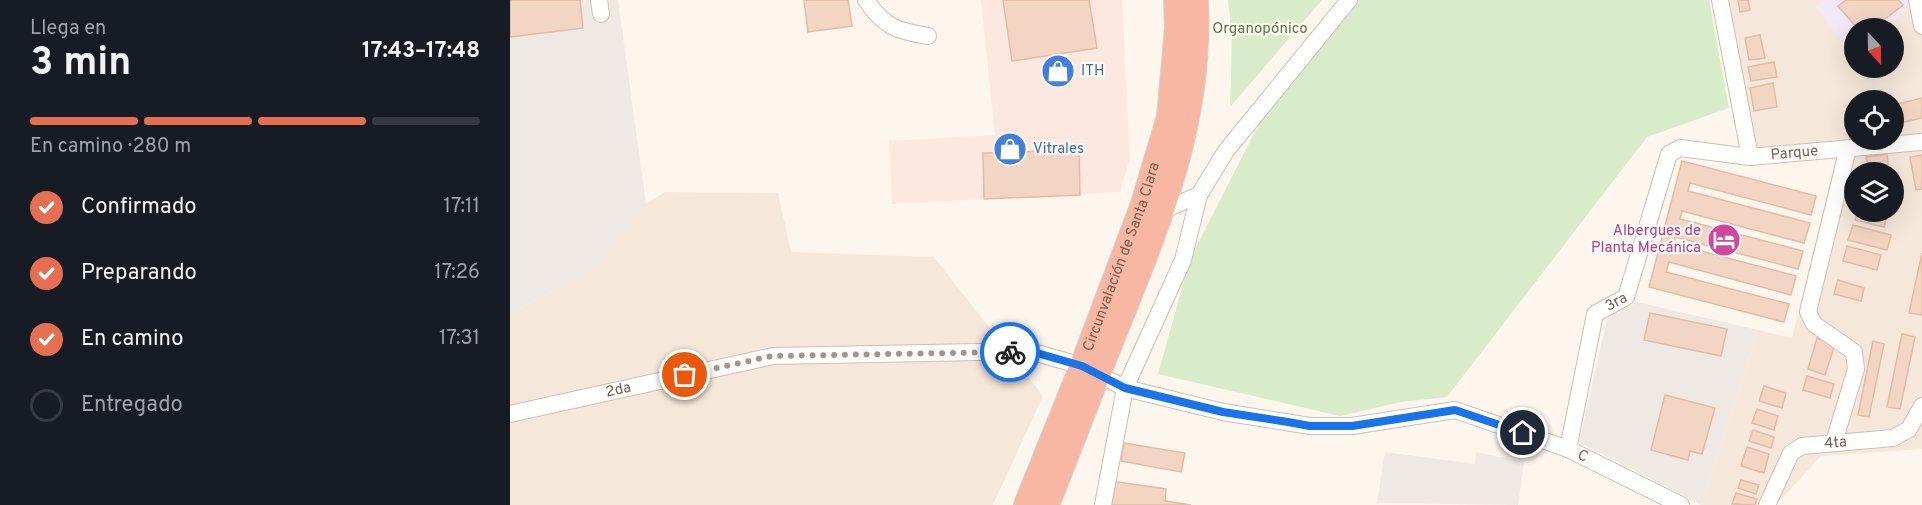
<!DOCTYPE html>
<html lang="es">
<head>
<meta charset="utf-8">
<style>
  :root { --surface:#171b24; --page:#242831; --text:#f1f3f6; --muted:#9ea1a6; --line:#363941; --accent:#e76f51 }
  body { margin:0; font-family:Overpass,sans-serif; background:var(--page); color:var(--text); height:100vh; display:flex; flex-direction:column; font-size:22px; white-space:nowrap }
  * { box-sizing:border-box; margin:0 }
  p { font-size:20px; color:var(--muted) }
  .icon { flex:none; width:33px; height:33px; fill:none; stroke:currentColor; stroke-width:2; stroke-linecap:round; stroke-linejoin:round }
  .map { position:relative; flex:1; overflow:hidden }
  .sheet { display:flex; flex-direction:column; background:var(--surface); width:510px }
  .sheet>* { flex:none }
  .needle { width:39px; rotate:158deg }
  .controls { position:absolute; left:1334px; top:18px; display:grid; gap:12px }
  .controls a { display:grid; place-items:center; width:60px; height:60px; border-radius:50%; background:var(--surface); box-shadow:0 6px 24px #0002; font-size:30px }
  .pin { position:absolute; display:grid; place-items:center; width:51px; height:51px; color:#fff; margin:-26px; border:3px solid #fff; border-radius:50%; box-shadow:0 2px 6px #0007 }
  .courier { position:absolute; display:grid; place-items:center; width:60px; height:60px; margin:-30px; border:4px solid #1a73e8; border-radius:50%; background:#fff; color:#222; box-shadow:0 2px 8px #0007 }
  .overview em { font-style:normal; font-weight:700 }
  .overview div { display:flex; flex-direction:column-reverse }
  .overview { display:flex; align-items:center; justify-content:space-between; height:102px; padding:0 30px }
  h1 { font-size:39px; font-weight:700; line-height:45px }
  .bar { display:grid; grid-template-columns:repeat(4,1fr); gap:9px 6px; align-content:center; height:72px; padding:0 30px }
  .bar i { height:8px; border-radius:4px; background:var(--line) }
  .bar .on { background:var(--accent) }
  .bar p { grid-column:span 4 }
  ol { padding:0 30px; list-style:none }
  li { display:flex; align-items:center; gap:18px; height:66px }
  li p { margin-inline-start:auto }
  li .icon { padding:6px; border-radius:50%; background:var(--accent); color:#fff; stroke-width:4 }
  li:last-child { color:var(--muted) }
  li i { width:33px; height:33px; border:3px solid var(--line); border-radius:50% }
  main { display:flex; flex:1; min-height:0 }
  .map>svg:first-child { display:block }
  .residential { fill:#f5e8da; fill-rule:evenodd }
  .commercial { fill:#fde8e0 }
  .industrial { fill:#efe9e4 }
  .education { fill:#f3e8fa }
  .green { fill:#d8ecc9 }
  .building { fill:#f3d5c3; stroke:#e6bba3; stroke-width:1.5 }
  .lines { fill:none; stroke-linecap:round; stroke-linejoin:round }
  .minor-casing { stroke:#d1beb0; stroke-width:18 }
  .highway-casing { stroke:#dad1cd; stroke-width:26 }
  .minor { stroke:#fff; stroke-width:16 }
  .highway { stroke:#f7b7a3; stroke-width:24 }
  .done { stroke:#a89285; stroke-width:6; stroke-dasharray:0 10.8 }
  .route { stroke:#1a73e8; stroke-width:8 }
  .labels { text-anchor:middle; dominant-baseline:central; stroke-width:4.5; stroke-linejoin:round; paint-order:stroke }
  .park-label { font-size:15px; fill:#537a41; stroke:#fffaf3 }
  .shop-label { font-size:15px; fill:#366cbe; stroke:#fffaf3; text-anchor:start }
  .street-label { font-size:15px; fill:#7a5c4d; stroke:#fffaf3 }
  .hotel-label { font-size:15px; fill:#b23c85; stroke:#fffaf3; text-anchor:end }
</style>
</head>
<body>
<main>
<section class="sheet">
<div class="overview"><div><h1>3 min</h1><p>Llega en</p></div><em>17:43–17:48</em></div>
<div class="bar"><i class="on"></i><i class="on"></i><i class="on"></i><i></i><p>En camino · 280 m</p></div>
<ol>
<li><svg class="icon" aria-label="check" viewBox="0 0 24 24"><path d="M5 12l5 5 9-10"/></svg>Confirmado<p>17:11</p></li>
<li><svg class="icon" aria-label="check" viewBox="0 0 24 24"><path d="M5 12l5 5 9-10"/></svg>Preparando<p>17:26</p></li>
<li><svg class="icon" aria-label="check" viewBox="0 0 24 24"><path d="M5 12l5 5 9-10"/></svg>En camino<p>17:31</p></li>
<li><i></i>Entregado</li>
</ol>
</section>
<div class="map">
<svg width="1412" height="505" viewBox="0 0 1412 505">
  <rect width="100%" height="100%" fill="#fdf6ec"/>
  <g class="residential">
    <path d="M1218 0H1412V449L1311 456 1266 505H1191L1248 330 1282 338 1329 146 1252 149 1246 145ZM1344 28H1383V68H1344ZM1344 100H1383V140H1344ZM1344 172H1383V212H1344Z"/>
    <polygon points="155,192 268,193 281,252 424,257 533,396 483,505 0,505 0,314 88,266 136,204"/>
  </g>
  <polygon class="commercial" points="471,0 612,0 620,157 610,192 382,204 379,141 485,135"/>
  <g class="industrial">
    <polygon points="0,0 108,0 136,204 88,266 0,314"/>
    <polygon points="1127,302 1248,330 1191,505 1069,442 1097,319"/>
    <polygon points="875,452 965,464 966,452 1014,462 1008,505 867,503"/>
  </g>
  <polygon class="education" points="1314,0 1397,0 1397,11 1374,28 1344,28 1343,54 1305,7"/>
  <g class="green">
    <polygon points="718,0 812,0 720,107 722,38"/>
    <polygon points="849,0 1199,0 1219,108 1137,137 937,397 891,402 830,416 648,374 680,259 751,120"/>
  </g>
  <g class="building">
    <polygon points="0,0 70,0 73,28 0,37"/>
    <polygon points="294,0 338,0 342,26 298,32"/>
    <polygon points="493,0 579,0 587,48 502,61"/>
    <polygon points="1228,0 1238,0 1240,10 1230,12"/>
    <polygon points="1336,0 1389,0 1393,5 1363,28 1347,28 1328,6"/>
    <polygon points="1250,35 1255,58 1239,60 1235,38"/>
    <polygon points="1264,62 1267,77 1241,81 1238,67"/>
    <polygon points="1263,83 1267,107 1244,111 1240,88"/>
    <polygon points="1412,98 1412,118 1385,124 1383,105"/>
    <polygon points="569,150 570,195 474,199 473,153"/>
    <polygon points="1377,154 1379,172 1359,172 1356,157"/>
    <polygon points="1412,155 1412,189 1406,190 1400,157"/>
    <polygon points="1172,161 1306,196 1301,215 1180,183 1178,191 1300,223 1294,243 1172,211 1170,219 1293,251 1288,269 1165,237 1164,244 1286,276 1281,295 1159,262 1156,272 1279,304 1274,322 1139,287"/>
    <polygon points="1347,212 1378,212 1374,227 1345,220"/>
    <polygon points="1343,225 1381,235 1377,250 1338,240"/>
    <polygon points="1337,246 1371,255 1367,270 1333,261"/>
    <polygon points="1412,253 1412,315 1399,313"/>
    <polygon points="1328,280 1354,288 1351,301 1324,294"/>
    <polygon points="1140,313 1217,329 1211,356 1134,340"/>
    <polygon points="1392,334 1405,337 1390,409 1377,407"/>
    <polygon points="1307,338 1325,344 1315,375 1298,369"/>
    <polygon points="1363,341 1374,344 1359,417 1348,415"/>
    <polygon points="1297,376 1324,384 1320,398 1293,390"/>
    <polygon points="1254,386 1276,393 1272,408 1249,401"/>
    <polygon points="1155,395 1205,408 1192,454 1180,451 1178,460 1141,450"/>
    <polygon points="1247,409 1268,416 1264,430 1242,423"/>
    <polygon points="1243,430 1264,437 1261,448 1239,441"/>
    <polygon points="614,443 675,453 671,472 611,461"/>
    <polygon points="1237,447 1259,454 1254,473 1231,466"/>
    <polygon points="1231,480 1249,485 1246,494 1228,488"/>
    <polygon points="601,481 656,489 655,501 681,505 597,505"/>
    <polygon points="1226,493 1247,499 1245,505 1222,504"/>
  </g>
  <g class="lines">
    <defs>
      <g id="minor">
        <polyline points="89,0 91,14"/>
        <path d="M356 0C374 27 387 31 418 36"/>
        <polyline points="1210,0 1240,157"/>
        <polyline points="1407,0 1412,26"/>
        <polyline points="654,210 689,195 716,151 839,0"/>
        <path id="s1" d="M0 414 263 356 520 351 572 366 615 388 713 412 800 426H842L945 410 1058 449 1171 505"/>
        <polyline points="1324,442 1346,369 1344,352 1304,324 1298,312 1338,148"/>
        <path id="s2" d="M1058 449 1085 314 1116 297 1159 154 1170 148 1240 157 1412 142"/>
        <polyline points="593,505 615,388 673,260 689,195"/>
        <path id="s3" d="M1257 505 1281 453 1292 446 1383 438 1399 429 1412 406"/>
      </g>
      <g id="highway">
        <path id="s4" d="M516 505 572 366 633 204 659 117 667 28 666 0"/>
        <path d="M537 505C560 447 582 389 605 332 649 222 692 121 686 0"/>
      </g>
    </defs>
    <use href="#minor" class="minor-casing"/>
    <use href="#highway" class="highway-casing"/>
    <use href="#minor" class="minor"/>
    <use href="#highway" class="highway"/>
  </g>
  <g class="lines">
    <polyline class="done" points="175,375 262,356 500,352"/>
    <polyline class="route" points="500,352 520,351 572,366 615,388 713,412 778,422 800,426 842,426 945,410 1013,433"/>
  </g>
  <defs>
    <symbol id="shop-disc" viewBox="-11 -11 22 22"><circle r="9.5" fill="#3f7fe0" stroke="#fffaf3"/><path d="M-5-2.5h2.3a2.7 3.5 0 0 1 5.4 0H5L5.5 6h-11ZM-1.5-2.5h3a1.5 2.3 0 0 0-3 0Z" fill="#fff"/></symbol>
    <symbol id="hotel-disc" viewBox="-11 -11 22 22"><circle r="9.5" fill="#d1479c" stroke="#fffaf3"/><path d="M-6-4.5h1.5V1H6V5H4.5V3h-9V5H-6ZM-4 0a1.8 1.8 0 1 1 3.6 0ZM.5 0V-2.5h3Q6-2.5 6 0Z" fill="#fff"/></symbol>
  </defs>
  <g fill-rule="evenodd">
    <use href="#shop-disc" x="529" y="52" width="38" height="38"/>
    <use href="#shop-disc" x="481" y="130" width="38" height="38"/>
    <use href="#hotel-disc" x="1195" y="221" width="38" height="38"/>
  </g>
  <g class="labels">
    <g class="park-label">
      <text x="750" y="29">Organopónico</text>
    </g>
    <g class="shop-label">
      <text x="571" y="71">ITH</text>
      <text x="523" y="149">Vitrales</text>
    </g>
    <g class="street-label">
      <text stroke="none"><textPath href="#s2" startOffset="450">Parque</textPath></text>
      <text stroke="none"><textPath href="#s4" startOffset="266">Circunvalación de Santa Clara</textPath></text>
      <text stroke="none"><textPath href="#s2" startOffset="162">3ra</textPath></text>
      <text stroke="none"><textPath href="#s1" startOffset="111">2da</textPath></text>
      <text stroke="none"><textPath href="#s3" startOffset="104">4ta</textPath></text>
      <text stroke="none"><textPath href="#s1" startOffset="1100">C</textPath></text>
    </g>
    <g class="hotel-label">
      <text x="1191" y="231">Albergues de<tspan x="1191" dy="17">Planta Mecánica</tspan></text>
    </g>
  </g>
</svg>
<div class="controls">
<a><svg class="needle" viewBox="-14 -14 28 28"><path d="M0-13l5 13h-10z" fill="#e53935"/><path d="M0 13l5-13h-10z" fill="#9ea1a6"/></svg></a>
<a><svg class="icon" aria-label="locate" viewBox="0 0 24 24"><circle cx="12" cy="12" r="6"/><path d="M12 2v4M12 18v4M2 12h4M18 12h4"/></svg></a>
<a><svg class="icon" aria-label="layers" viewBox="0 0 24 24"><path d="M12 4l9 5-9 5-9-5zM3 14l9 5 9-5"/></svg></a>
</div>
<div class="pin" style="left:175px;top:375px;background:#ea580c"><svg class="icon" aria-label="bag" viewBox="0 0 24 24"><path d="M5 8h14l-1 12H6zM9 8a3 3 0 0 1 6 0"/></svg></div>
<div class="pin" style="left:1013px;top:433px;background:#1f2937"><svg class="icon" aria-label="home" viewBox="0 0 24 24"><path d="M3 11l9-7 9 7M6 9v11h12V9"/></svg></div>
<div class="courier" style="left:500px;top:352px"><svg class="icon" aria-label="bike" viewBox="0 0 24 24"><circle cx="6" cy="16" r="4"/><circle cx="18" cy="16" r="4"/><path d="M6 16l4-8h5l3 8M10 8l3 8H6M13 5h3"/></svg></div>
</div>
</main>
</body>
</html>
